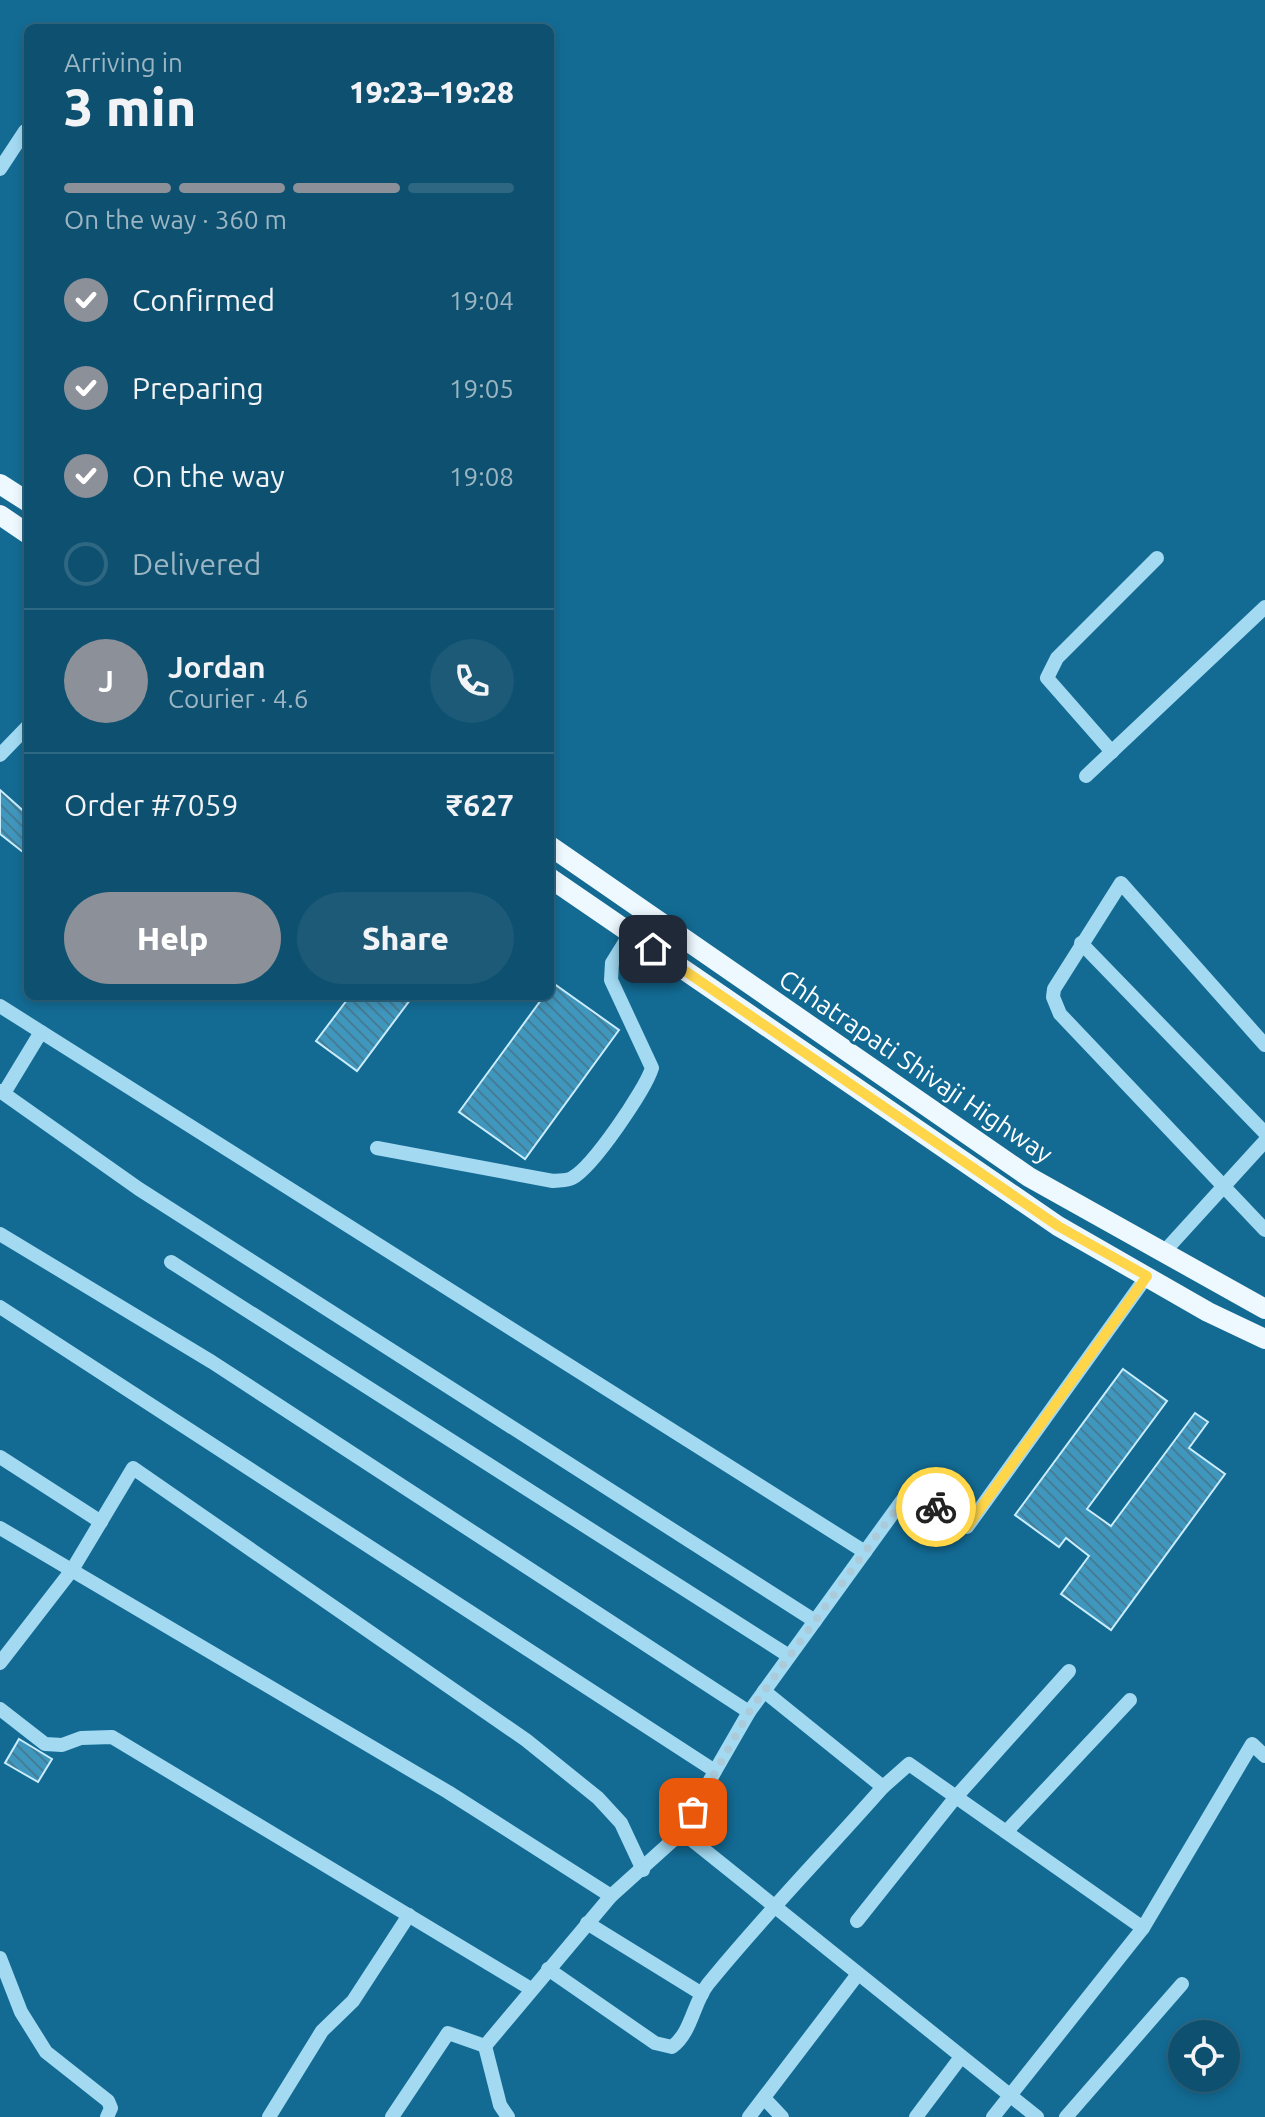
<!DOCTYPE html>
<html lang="en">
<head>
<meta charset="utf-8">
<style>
  :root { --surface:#0e506f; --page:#1c5a77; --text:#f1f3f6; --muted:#9bb5c3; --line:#2e6782; --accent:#8c9099 }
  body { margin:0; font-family:Ubuntu,sans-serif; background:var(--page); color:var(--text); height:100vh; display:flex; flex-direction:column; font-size:30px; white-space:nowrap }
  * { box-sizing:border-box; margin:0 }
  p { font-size:26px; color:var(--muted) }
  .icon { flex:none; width:44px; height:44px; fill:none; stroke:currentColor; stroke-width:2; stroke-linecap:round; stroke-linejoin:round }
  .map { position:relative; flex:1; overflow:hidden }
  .side { position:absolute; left:24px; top:24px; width:530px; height:976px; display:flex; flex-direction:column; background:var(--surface); border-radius:12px; box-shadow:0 4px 12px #0003,0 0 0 2px var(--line) }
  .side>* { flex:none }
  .buttons { position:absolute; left:1168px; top:2020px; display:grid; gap:16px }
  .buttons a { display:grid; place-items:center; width:72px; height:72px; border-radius:50%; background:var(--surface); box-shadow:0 4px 12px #0003,0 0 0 2px var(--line); font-size:40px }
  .pin { position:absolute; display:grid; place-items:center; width:68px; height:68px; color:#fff; margin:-34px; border-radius:16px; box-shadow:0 4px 12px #0006 }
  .courier { position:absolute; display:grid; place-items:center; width:80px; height:80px; margin:-40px; border:6px solid #ffd54a; border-radius:50%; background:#fff; color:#222; box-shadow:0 2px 10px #0007 }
  .headline em { font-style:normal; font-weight:800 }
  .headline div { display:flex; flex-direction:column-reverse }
  .headline { display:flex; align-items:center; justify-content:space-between; height:136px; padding:0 40px }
  h1 { font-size:52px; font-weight:800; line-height:60px }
  .bar { display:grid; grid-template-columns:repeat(4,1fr); gap:12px 8px; align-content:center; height:96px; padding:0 40px }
  .bar i { height:10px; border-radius:6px; background:var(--line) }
  .bar .current { background:var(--accent) }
  .bar p { grid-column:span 4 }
  .line { display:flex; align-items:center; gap:20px; padding:0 40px; border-top:2px solid var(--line) }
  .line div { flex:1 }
  .round { display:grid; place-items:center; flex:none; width:84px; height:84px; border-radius:42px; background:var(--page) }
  ol { padding:0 40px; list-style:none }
  li { display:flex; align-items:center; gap:24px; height:88px }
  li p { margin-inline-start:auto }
  li .icon { padding:8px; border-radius:50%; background:var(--accent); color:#fff; stroke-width:4 }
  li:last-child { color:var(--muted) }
  li i { width:44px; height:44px; border:4px solid var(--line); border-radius:50% }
  .cta { display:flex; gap:16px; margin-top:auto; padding:16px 40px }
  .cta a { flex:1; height:92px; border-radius:48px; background:var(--accent); color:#fff; font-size:32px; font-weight:800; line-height:92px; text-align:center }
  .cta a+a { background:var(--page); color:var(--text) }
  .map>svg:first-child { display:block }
  .building { fill:url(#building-back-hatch); stroke:#caedfd; stroke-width:2 }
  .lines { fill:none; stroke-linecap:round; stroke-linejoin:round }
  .minor { stroke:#a3daf2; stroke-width:14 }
  .major { stroke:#eef9ff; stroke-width:20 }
  .done { stroke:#accbda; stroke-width:8; stroke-dasharray:0 14.4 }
  .route { stroke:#ffd54a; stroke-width:10 }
  .labels { text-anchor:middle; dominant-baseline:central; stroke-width:6; stroke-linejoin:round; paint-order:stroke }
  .street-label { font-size:26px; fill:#fff; stroke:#136b94 }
</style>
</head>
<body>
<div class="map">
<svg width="1265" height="2117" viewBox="0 0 1265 2117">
  <defs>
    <pattern id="building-back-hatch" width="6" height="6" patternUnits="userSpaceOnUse" patternTransform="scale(2)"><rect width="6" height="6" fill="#4097be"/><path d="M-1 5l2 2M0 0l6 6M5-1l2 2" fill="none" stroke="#447d96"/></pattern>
  </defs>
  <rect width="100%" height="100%" fill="#136b94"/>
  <g class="building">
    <polygon points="0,790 28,815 28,856 0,834"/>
    <polygon points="553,983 619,1030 525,1159 459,1112 544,996 550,996"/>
    <polygon points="350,996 413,996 357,1071 316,1041"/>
    <polygon points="1123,1369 1167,1401 1087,1509 1111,1526 1195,1413 1208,1422 1189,1448 1225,1474 1111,1630 1061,1594 1089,1556 1066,1538 1059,1547 1015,1515"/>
    <polygon points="19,1739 52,1759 38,1782 5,1763"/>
  </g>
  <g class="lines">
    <g class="minor">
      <polyline points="0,169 25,131"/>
      <polyline points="1112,752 1047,678 1057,658 1157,558"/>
      <polyline points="0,755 28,726"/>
      <polyline points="1086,776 1265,607"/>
      <polyline points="1081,943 1265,1133"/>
      <polyline points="0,1006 865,1552"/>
      <polyline points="1265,1045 1121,883 1054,989 1053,997 1060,1014 1265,1230"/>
      <polyline points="0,1091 139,1189 815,1621"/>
      <polyline points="4,1093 41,1032"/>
      <path d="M377 1148 553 1181C559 1180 567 1181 572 1178 593 1167 645 1090 652 1068L611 980 612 963 630 934"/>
      <polyline points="0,1234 212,1362 749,1712"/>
      <polyline points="1163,1253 1265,1141"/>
      <polyline points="171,1262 789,1656"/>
      <polyline points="0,1307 715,1771 682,1832 611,1896 485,2046 448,2033 392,2117"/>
      <polyline points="0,1457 101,1522"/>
      <polyline points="0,1528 448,1792 611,1896"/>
      <polyline points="0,1663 72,1570 133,1468 526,1740 598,1798 621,1823 643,1870"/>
      <polyline points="764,1691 883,1787 909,1764 1143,1928 1252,1744 1265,1756"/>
      <polyline points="0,1709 45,1744 62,1745 81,1738 112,1737 531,1989"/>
      <polyline points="715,1771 749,1712 909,1491 967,1527 1147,1276"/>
      <polyline points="682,1832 1037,2117"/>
      <polyline points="1006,1832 1130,1700"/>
      <polyline points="857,1921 955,1798 1069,1671"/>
      <polyline points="587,1923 702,1994"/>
      <polyline points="0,1958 21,2012 46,2052 108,2101 111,2108 107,2117"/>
      <path d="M548 1969 655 2043 672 2047C692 2032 693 2003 708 1984 763 1916 825 1853 883 1787"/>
      <polyline points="485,2046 500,2105 508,2117"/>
      <polyline points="764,2098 782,2117"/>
      <polyline points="269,2117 322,2031 353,2001 409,1915"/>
      <polyline points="749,2117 858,1974"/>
      <polyline points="916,2117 961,2057"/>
      <polyline points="993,2117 1143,1928"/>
      <polyline points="1066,2117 1182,1984"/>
    </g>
    <g class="major">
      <polyline points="0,484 28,502"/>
      <polyline points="0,515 28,534"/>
      <polyline points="550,846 1029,1177 1265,1309"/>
      <polyline points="550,878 1058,1226 1208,1312 1265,1339"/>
    </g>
  </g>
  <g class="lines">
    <polyline class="done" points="693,1812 749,1712 909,1491 936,1507"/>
    <polyline class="route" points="653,949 1058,1226 1147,1276 967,1527 936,1507"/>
  </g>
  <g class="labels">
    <g class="street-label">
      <text transform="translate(916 1066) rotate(34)">Chhatrapati Shivaji Highway</text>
    </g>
  </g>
</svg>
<div class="buttons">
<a><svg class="icon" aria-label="locate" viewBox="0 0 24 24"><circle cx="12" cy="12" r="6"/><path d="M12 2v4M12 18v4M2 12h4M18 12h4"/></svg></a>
</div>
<div class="pin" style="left:693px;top:1812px;background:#ea580c"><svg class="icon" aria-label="bag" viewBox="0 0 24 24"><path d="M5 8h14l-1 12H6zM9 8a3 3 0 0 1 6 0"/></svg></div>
<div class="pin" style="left:653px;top:949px;background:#1f2937"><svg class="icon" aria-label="home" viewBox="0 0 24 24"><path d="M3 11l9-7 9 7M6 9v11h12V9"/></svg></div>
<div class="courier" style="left:936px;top:1507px"><svg class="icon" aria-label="bike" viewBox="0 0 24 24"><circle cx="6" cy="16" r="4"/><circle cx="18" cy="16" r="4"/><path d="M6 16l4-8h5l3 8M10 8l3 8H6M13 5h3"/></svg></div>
<section class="side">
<div class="headline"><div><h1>3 min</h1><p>Arriving in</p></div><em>19:23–19:28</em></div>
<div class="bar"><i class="current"></i><i class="current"></i><i class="current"></i><i></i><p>On the way · 360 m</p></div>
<ol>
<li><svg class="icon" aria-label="check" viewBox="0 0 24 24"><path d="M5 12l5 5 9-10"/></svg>Confirmed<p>19:04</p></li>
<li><svg class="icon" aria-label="check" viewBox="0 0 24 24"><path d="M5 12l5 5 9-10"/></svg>Preparing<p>19:05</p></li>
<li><svg class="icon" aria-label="check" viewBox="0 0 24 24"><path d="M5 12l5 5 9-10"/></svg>On the way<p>19:08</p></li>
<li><i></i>Delivered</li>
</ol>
<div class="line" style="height:144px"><b class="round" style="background:var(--accent);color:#fff">J</b><div><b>Jordan</b><p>Courier · 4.6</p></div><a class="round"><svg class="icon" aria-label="phone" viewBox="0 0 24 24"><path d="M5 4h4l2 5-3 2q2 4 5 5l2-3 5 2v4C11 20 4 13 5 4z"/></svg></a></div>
<div class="line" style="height:104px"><div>Order #7059</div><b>₹627</b></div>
<div class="cta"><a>Help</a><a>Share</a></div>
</section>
</div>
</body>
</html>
